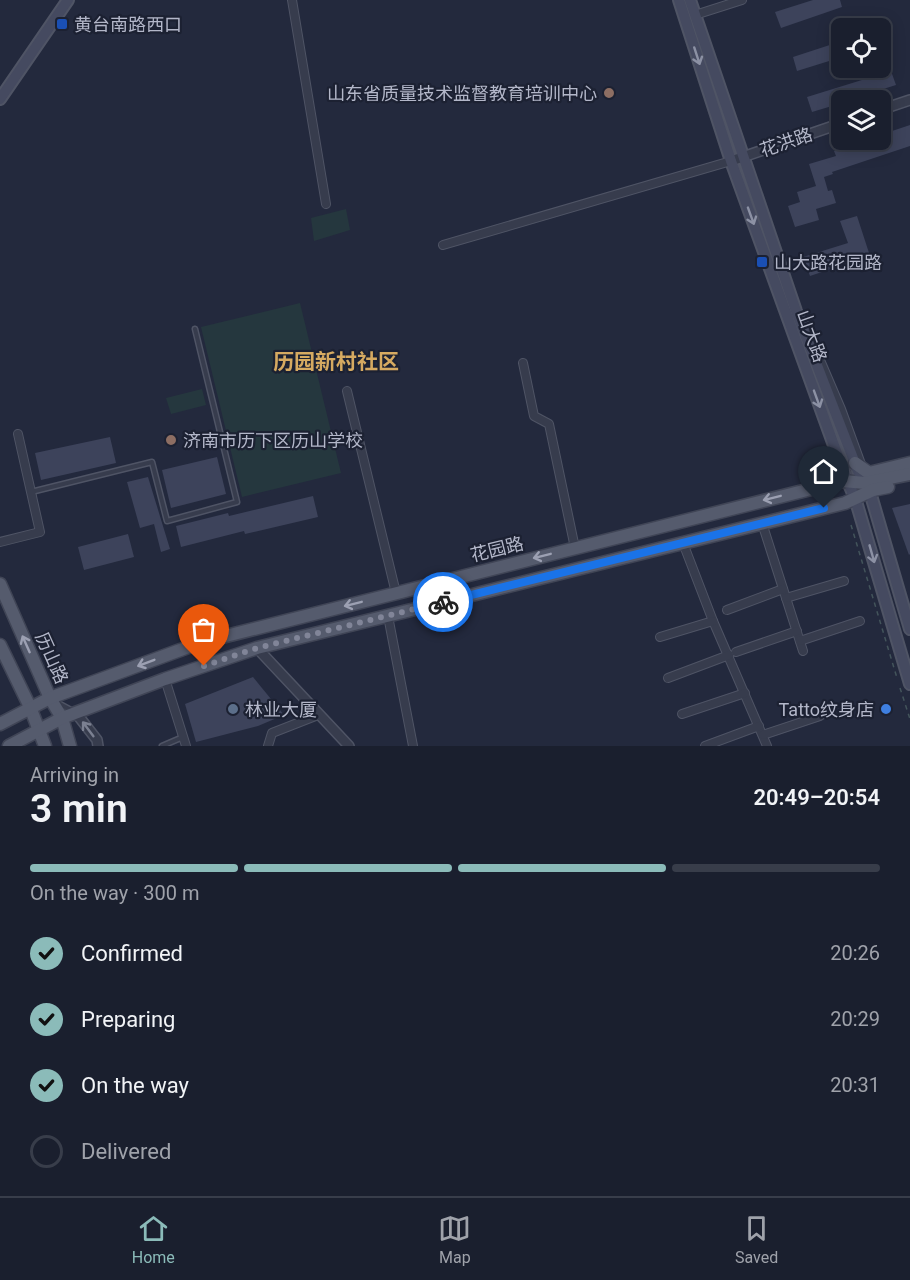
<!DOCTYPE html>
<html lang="en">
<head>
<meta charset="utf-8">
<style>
  :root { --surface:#1a1f2e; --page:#232736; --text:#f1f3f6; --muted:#9fa2aa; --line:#383d4a; --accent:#8bbbb9 }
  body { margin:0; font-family:Roboto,"Noto Sans SC",sans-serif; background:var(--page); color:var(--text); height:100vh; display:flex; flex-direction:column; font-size:22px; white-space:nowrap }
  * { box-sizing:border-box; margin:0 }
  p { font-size:20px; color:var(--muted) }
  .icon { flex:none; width:33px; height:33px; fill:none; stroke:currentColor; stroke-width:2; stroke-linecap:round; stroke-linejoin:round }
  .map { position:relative; height:746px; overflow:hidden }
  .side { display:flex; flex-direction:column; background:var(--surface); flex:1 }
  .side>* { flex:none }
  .controls { position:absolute; left:831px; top:18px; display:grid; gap:12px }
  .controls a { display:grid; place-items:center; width:60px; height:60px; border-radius:9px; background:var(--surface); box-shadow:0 3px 15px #0003,0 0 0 2px var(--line); font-size:30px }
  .pin { position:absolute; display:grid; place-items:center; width:51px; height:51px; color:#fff; margin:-62px -26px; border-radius:50% 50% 50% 0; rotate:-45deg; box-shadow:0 0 6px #0007 }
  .pin .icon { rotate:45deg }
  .courier { position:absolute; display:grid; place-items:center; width:60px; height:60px; margin:-30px; border:4px solid #1a73e8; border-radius:50%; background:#fff; color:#222; box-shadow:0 2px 8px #0007 }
  .head em { font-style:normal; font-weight:600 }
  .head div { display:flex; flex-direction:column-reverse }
  .head { display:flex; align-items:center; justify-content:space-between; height:102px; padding:0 30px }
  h1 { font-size:39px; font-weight:600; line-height:45px }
  .bar { display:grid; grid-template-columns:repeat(4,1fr); gap:9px 6px; align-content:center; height:72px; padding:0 30px }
  .bar i { height:8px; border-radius:4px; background:var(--line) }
  .bar .current { background:var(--accent) }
  .bar p { grid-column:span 4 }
  ol { padding:0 30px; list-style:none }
  li { display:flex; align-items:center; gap:18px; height:66px }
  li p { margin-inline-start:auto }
  li .icon { padding:6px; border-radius:50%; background:var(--accent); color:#111; stroke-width:4 }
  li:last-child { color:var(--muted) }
  li i { width:33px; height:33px; border:3px solid var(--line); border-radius:50% }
  .dock { display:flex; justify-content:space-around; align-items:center; height:84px; border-top:2px solid var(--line); background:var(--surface); font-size:16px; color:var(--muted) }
  .dock a { display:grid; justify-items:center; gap:3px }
  .dock .current { color:var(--accent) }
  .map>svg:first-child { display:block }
  .grass { fill:#25373e }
  .building { fill:#3d435b }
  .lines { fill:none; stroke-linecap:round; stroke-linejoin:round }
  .service-casing { stroke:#4f5465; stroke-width:7 }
  .minor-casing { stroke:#4f5465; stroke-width:10 }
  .tertiary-casing { stroke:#4f5465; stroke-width:12 }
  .secondary-casing { stroke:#4f5465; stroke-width:14 }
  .primary-casing { stroke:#404556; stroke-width:15 }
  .path { stroke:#43545b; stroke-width:1.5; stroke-dasharray:4.5 4.5; stroke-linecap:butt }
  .service { stroke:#373c4d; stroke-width:4 }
  .minor { stroke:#373c4d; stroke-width:8 }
  .tertiary { stroke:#373c4d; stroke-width:9 }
  .secondary { stroke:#454a60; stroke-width:10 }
  .primary { stroke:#555b6d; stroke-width:12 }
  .oneway { stroke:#8c91a4 }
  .oneway2 { stroke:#9ca0b2 }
  .oneway3 { stroke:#7b8091 }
  .done { stroke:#818598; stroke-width:6; stroke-dasharray:0 10.8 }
  .route { stroke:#1a73e8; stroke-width:8 }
  .transit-dot { fill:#1a4fb4; stroke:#1c2132; stroke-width:2 }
  .education-dot { fill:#8d6e63; stroke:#1c2132; stroke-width:2 }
  .service-dot { fill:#5c6f8a; stroke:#1c2132; stroke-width:2 }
  .shop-dot { fill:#3f7fe0; stroke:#1c2132; stroke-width:2 }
  .labels { text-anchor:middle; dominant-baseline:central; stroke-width:4.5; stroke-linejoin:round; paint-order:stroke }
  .poi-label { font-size:18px; fill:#b3b7c9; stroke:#1c2132; text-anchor:start }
  .street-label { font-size:18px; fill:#b3b7c9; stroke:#1c2132 }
  .quarter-label { font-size:21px; font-weight:bold; fill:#d6aa61; stroke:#1c2132 }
</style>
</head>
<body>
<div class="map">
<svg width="910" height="746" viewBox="0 0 910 746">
  <rect width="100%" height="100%" fill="#23293d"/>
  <g class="grass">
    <polygon points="346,209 350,230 314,241 311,218"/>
    <polygon points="300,303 341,473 242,497 201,327"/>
    <polygon points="202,389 206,405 171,414 166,398"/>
  </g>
  <g class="building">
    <polygon points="813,0 840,0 842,7 781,28 775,12"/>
    <polygon points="842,41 842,57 797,71 793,57"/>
    <polygon points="891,71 896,85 848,100 842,100 842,103 812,112 807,97"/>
    <polygon points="910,125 910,146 832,172 833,174 824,177 828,191 832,190 836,203 816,209 819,220 795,227 788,206 800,202 797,192 816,186 809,164 836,156 834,151 867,140 880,140 880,135"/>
    <polygon points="857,216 870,256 810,276 803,257 848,243 840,221"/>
    <polygon points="110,437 116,463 41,480 35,453"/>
    <polygon points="217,457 226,494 171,508 162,470"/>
    <polygon points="148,477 170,549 161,552 154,524 140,528 127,482"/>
    <polygon points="313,496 318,517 245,534 244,531 181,547 176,526 228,513 229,516"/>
    <polygon points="910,504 910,554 909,555 892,508"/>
    <polygon points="128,534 134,557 84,570 78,547"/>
    <polygon points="253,677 284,715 258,726 196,742 185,704"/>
  </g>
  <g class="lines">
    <defs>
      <g id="service">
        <polyline points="31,492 152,462 167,521 237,502 195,329"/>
        <polyline points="58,703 73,711"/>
        <polyline points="162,746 183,737"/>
      </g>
      <g id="minor">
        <polyline points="292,0 326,204"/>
        <polyline points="695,15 742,0"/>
        <polyline points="443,245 731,161"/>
        <polyline points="805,325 841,409 861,464"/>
        <polyline points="523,363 534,416 549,424 575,548"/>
        <polyline points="347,391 396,593"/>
        <polyline points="762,523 803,651"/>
        <polyline points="0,542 40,532 18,434"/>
        <polyline points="683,543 713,621 767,746"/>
        <polyline points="786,598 844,581"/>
        <polyline points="727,610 783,589"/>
        <polyline points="388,616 413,746"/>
        <polyline points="660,637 713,621"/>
        <polyline points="800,641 860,621"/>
        <polyline points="736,652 797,631"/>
        <polyline points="668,678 729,655"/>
        <polyline points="165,679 186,746"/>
        <polyline points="682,714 745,693"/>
        <polyline points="763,735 820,716"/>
        <polyline points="268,746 272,733 318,715"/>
        <polyline points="705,746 759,726"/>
      </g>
      <g id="tertiary">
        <polyline points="880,110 910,100"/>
        <polyline points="731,161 842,123"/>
        <polyline points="257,648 349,746"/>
        <polyline points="76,713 97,740 98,746"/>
      </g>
      <g id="secondary">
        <polyline points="679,0 731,161 844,473 855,498 910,684"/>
        <polyline points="690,0 796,311 858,471 870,492 910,629"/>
        <polyline points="0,99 68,0"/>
      </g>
      <g id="primary">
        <polyline points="855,463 869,473 910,463"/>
        <polyline points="0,584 50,698 62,718 70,746"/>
        <polyline points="0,645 30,707 45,746"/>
        <polyline points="0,724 50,698 202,642 843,481 865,483 910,474"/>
        <polyline points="9,746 62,718 165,679 257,648 845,503 873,490 888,487"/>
      </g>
    </defs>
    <use href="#service" class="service-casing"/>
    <use href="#minor" class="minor-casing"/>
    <use href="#tertiary" class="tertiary-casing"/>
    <use href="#secondary" class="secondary-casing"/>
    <use href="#primary" class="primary-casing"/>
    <g class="path">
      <polyline points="851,525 897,678"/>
      <polyline points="900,688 910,719"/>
    </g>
    <use href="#service" class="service"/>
    <use href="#minor" class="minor"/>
    <use href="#tertiary" class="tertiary"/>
    <use href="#secondary" class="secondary"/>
    <use href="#primary" class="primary"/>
  </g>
  <defs><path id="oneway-shaft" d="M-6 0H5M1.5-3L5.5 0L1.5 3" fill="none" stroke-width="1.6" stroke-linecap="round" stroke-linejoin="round" transform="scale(1.5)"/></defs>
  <g class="oneway">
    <use href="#oneway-shaft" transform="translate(697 56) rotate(72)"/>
    <use href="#oneway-shaft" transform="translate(751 216) rotate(70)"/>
    <use href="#oneway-shaft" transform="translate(817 399) rotate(70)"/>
    <use href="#oneway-shaft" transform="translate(872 554) rotate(74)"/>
  </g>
  <g class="oneway2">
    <use href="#oneway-shaft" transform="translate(772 498) rotate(166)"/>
    <use href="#oneway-shaft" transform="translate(542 556) rotate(166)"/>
    <use href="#oneway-shaft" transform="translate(353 604) rotate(166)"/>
    <use href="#oneway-shaft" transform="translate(26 644) rotate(-114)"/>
    <use href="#oneway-shaft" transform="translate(146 663) rotate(159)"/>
  </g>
  <use class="oneway3" href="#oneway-shaft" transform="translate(88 729) rotate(-127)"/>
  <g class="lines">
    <polyline class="done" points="204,666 257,648 443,602"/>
    <polyline class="route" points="443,602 824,508"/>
  </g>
  <g class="transit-dot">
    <rect x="56" y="18" width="12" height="12" rx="3"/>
    <rect x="756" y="256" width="12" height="12" rx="3"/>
  </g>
  <g class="education-dot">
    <circle cx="609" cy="93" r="6"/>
    <circle cx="171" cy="440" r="6"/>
  </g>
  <circle class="service-dot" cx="233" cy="709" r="6"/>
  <circle class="shop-dot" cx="886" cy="709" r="6"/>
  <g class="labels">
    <g class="poi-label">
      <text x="74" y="24">黄台南路西口</text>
      <text x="597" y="93" text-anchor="end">山东省质量技术监督教育培训中心</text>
      <text x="774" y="262">山大路花园路</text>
      <text x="183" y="440">济南市历下区历山学校</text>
      <text x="245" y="709">林业大厦</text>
      <text x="874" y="709" text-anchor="end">Tatto纹身店</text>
    </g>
    <g class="street-label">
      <text transform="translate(786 142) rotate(-19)">花洪路</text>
      <text transform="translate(812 336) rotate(70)">山大路</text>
      <text transform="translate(497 549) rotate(-14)">花园路</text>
      <text transform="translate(52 658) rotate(66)">历山路</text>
    </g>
    <g class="quarter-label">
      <text x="336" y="362">历园新村社区</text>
    </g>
  </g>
</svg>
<div class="controls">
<a><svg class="icon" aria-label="locate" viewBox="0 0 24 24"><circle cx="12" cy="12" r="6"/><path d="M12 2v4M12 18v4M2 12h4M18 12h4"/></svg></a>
<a><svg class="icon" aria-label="layers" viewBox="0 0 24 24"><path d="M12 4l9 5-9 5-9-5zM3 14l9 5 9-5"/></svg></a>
</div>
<div class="pin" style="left:204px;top:666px;background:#ea580c"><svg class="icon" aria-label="bag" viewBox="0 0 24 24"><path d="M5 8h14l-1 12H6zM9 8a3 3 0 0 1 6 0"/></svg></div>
<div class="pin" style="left:824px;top:508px;background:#1f2937"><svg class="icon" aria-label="home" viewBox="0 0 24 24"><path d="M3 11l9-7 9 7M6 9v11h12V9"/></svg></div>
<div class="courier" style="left:443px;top:602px"><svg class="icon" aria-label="bike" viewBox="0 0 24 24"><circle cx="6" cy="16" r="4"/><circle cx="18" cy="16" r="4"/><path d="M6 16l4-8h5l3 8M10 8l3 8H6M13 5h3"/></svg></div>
</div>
<section class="side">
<div class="head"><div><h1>3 min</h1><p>Arriving in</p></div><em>20:49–20:54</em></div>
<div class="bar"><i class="current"></i><i class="current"></i><i class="current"></i><i></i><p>On the way · 300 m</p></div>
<ol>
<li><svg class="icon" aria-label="check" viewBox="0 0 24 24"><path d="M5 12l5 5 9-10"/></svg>Confirmed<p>20:26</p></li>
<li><svg class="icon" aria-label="check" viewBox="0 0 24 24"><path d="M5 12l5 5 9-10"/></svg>Preparing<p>20:29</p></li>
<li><svg class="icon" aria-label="check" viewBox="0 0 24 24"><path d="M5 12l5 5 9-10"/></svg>On the way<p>20:31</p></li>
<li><i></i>Delivered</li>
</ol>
</section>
<nav class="dock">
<a class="current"><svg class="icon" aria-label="home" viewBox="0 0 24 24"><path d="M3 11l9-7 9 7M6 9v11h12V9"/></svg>Home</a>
<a><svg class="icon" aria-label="map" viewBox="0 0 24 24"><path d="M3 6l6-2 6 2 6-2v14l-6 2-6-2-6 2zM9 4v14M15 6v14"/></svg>Map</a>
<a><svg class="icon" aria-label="saved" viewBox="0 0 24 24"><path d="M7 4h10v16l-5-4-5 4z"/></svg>Saved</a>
</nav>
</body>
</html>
